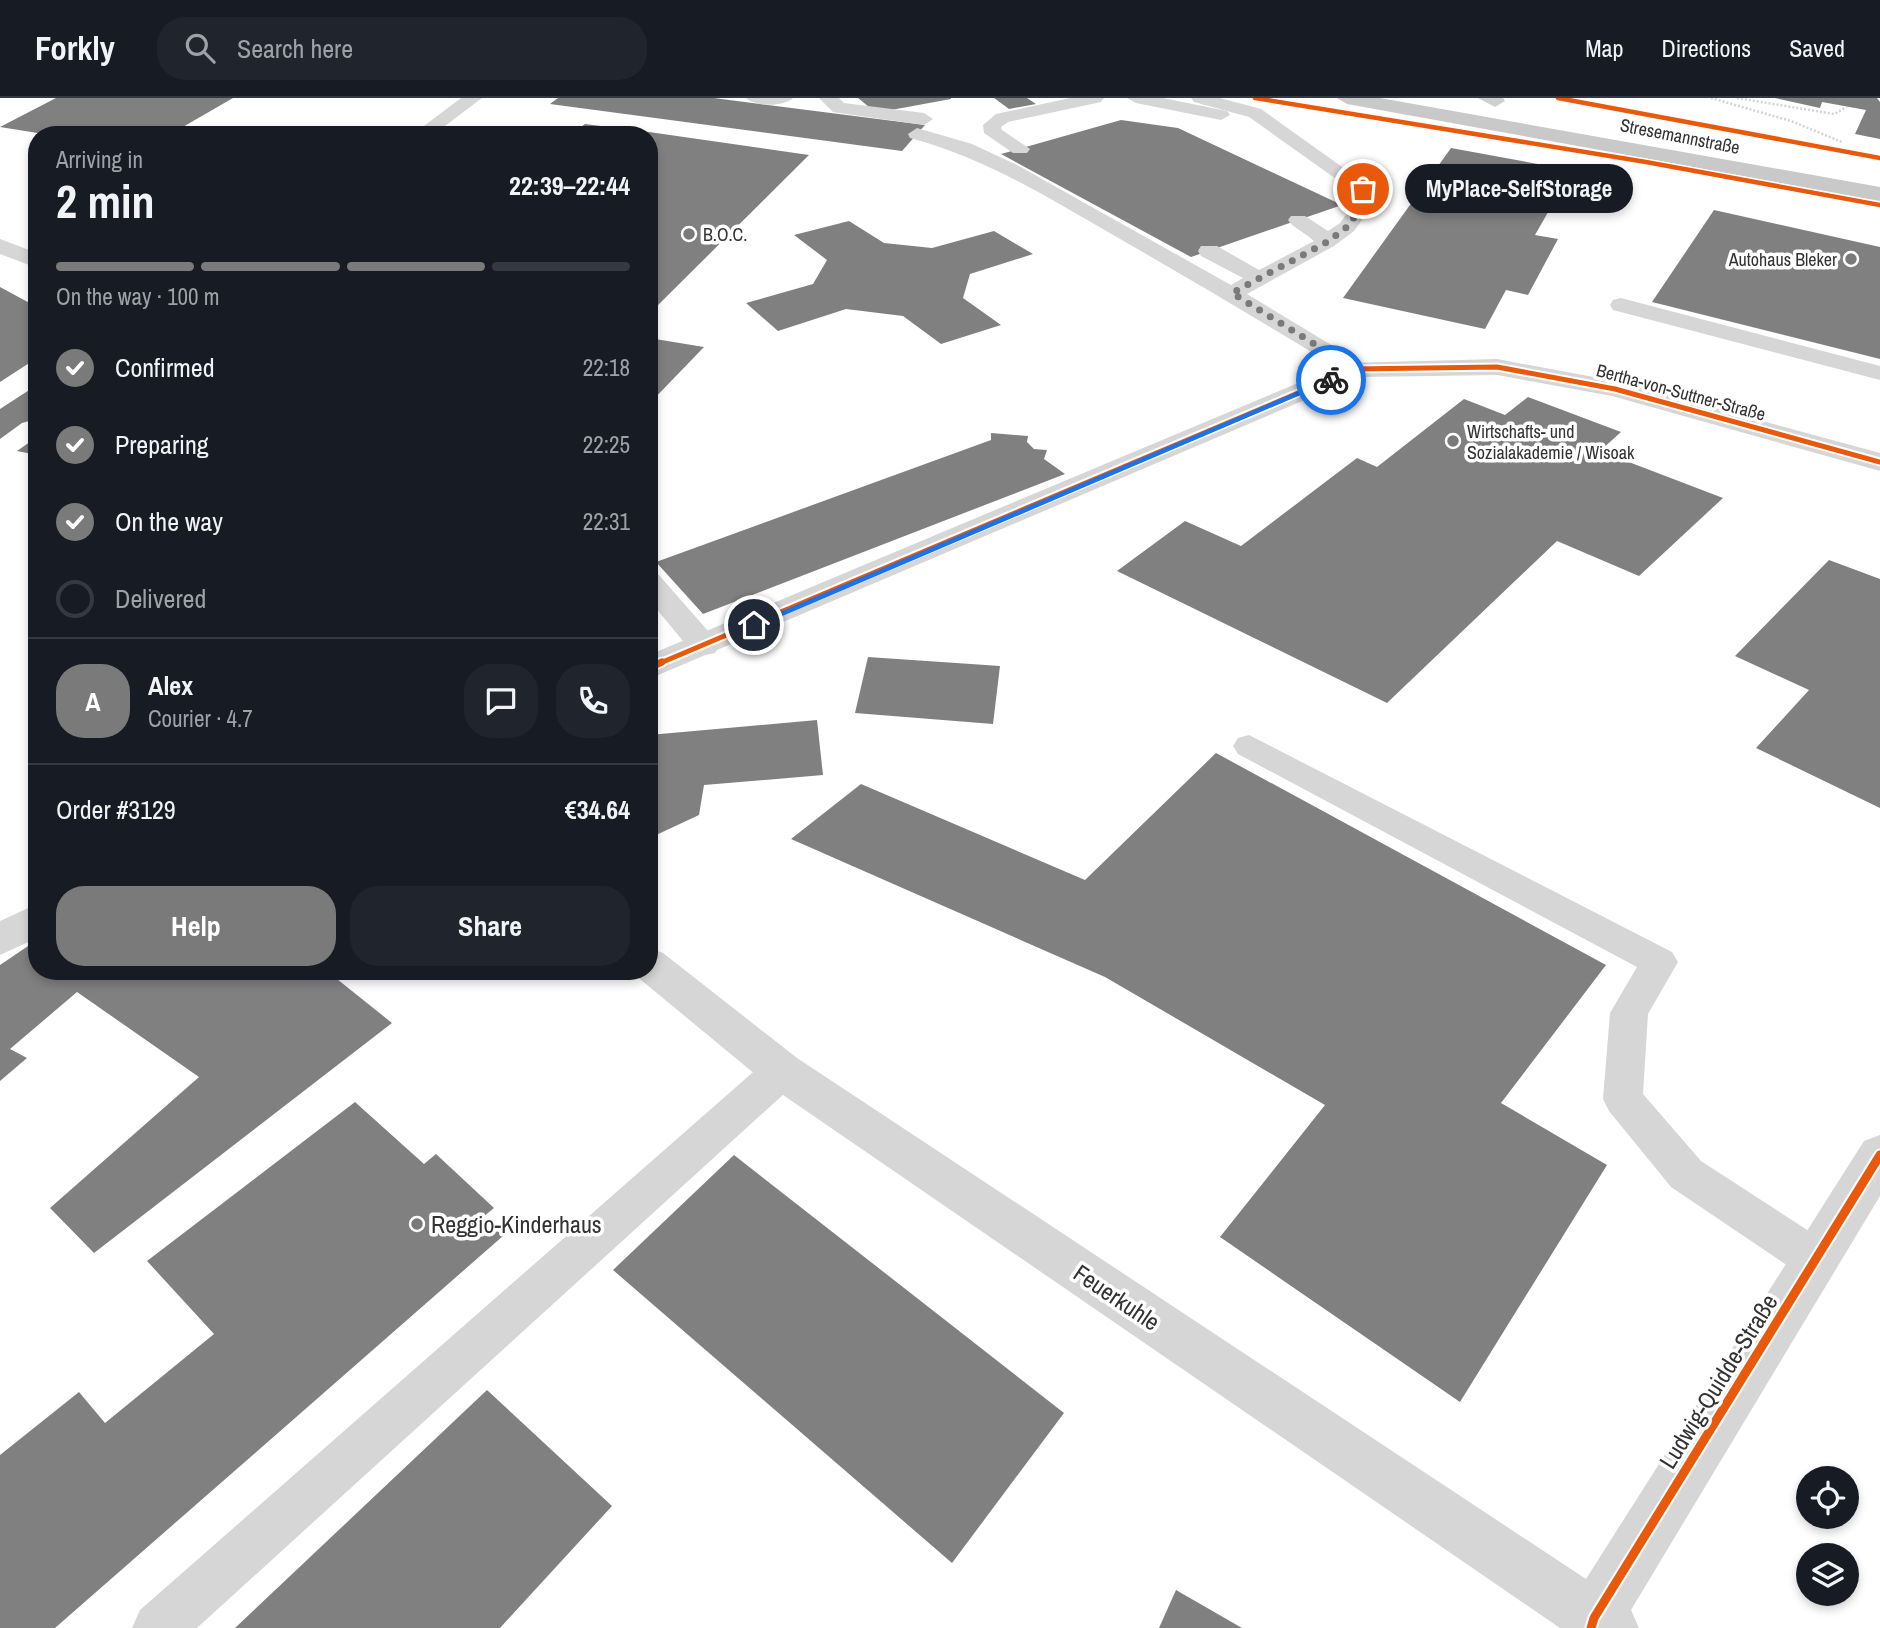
<!DOCTYPE html>
<html lang="en">
<head>
<meta charset="utf-8">
<style>
  :root { --surface:#171b24; --page:#20242c; --text:#f1f3f6; --muted:#9ea1a6; --line:#363941; --accent:#7a7a7a }
  body { margin:0; font-family:"Archivo Narrow",sans-serif; background:var(--page); color:var(--text); height:100vh; display:flex; flex-direction:column; font-size:26px; white-space:nowrap }
  * { box-sizing:border-box; margin:0 }
  p { font-size:23px; color:var(--muted) }
  .icon { flex:none; width:38px; height:38px; fill:none; stroke:currentColor; stroke-width:2; stroke-linecap:round; stroke-linejoin:round }
  .map { position:relative; flex:1; overflow:hidden }
  .drawer { position:absolute; left:28px; top:28px; width:630px; height:854px; display:flex; flex-direction:column; background:var(--surface); border-radius:28px; box-shadow:0 4px 10px #0003 }
  .drawer>* { flex:none }
  .fabs { position:absolute; left:1796px; top:1368px; display:grid; gap:14px }
  .fabs a { display:grid; place-items:center; width:63px; height:63px; border-radius:50%; background:var(--surface); box-shadow:0 4px 10px #0003; font-size:35px }
  .pin { position:absolute; display:grid; place-items:center; width:60px; height:60px; color:#fff; margin:-30px; border:4px solid #fff; border-radius:50%; box-shadow:0 2px 7px #0007 }
  .courier { position:absolute; display:grid; place-items:center; width:70px; height:70px; margin:-35px; border:5px solid #1a73e8; border-radius:50%; background:#fff; color:#222; box-shadow:0 2px 9px #0007 }
  .bubble { position:absolute; height:49px; border-radius:24px; background:var(--surface); box-shadow:0 4px 10px #0003; font-size:23px; font-weight:700; line-height:49px; text-align:center }
  .overview em { font-style:normal; font-weight:700 }
  .overview div { display:flex; flex-direction:column-reverse }
  .overview { display:flex; align-items:center; justify-content:space-between; height:119px; padding:0 28px }
  h1 { font-size:46px; font-weight:700; line-height:52px }
  .bar { display:grid; grid-template-columns:repeat(4,1fr); gap:10px 7px; align-content:center; height:84px; padding:0 28px }
  .bar i { height:9px; border-radius:5px; background:var(--line) }
  .bar .active { background:var(--accent) }
  .bar p { grid-column:span 4 }
  .line { display:flex; align-items:center; gap:18px; padding:0 28px; border-top:2px solid var(--line) }
  .line div { flex:1 }
  .round { display:grid; place-items:center; flex:none; width:74px; height:74px; border-radius:28px; background:var(--page) }
  ol { padding:0 28px; list-style:none }
  li { display:flex; align-items:center; gap:21px; height:77px }
  li p { margin-inline-start:auto }
  li .icon { padding:7px; border-radius:50%; background:var(--accent); color:#fff; stroke-width:4 }
  li:last-child { color:var(--muted) }
  li i { width:38px; height:38px; border:4px solid var(--line); border-radius:50% }
  .primary-button { display:flex; gap:14px; margin-top:auto; padding:14px 28px }
  .primary-button a { flex:1; height:80px; border-radius:28px; background:var(--accent); color:#fff; font-size:28px; font-weight:700; line-height:80px; text-align:center }
  .primary-button a+a { background:var(--page); color:var(--text) }
  header { display:flex; align-items:center; gap:42px; box-sizing:border-box; height:98px; padding:0 35px; background:var(--surface); border-bottom:2px solid var(--line) }
  header strong { font-size:33px }
  nav { display:flex; gap:38px; margin-inline-start:auto; font-size:24px }
  .search { width:490px; height:63px; background:var(--page); display:flex; align-items:center; gap:18px; box-sizing:border-box; padding:0 24px; border-radius:28px; color:var(--muted); font-size:26px }
  .map>svg:first-child { display:block }
  .building { fill:#808080 }
  .lines { fill:none; stroke-linecap:round; stroke-linejoin:round }
  .path { stroke:#d4d4d4; stroke-width:2.5; stroke-dasharray:2 2; stroke-linecap:butt }
  .lane { fill:#d6d6d6; fill-rule:evenodd }
  .street { fill:#d6d6d6; fill-rule:evenodd }
  .secondary { fill:#cfcfcf; fill-rule:evenodd }
  .primary { fill:#c9c9c9; fill-rule:evenodd }
  .cycleway-far3-casing { stroke:#fff; stroke-width:7 }
  .cycleway-far2-casing { stroke:#fff; stroke-width:9 }
  .cycleway-far1-casing { stroke:#fff; stroke-width:11 }
  .cycleway-casing { stroke:#fff; stroke-width:13 }
  .cycleway-far3 { stroke:#e8590c; stroke-width:4.5 }
  .cycleway-far2 { stroke:#e8590c; stroke-width:5 }
  .cycleway-far1 { stroke:#e8590c; stroke-width:7 }
  .cycleway { stroke:#e8590c; stroke-width:9 }
  .route { fill:#1a73e8 }
  .done { stroke:#7a7a7a; stroke-width:7; stroke-dasharray:0 12.6 }
  .poi-dot { fill:#7a7a7a; stroke:#fff; stroke-width:2.5 }
  .labels { text-anchor:middle; dominant-baseline:central; stroke-width:7; stroke-linejoin:round; paint-order:stroke }
  .far-street-label { font-size:18px; fill:#323232; stroke:#fff }
  .far-poi-label { font-size:18px; fill:#323232; stroke:#fff; text-anchor:start }
  .near-poi-label { font-size:24px; fill:#323232; stroke:#fff; text-anchor:start }
  .near-street-label { font-size:24px; fill:#323232; stroke:#fff }
</style>
</head>
<body>
<header>
<strong>Forkly</strong>
<div class="search"><svg class="icon" aria-label="search" viewBox="0 0 24 24"><circle cx="10" cy="10" r="6"/><path d="M15 15l6 6"/></svg>Search here</div>
<nav><a>Map</a><a>Directions</a><a>Saved</a></nav>
</header>
<div class="map">
<svg width="1880" height="1530" viewBox="0 0 1880 1530">
  <rect width="100%" height="100%" fill="#fff"/>
  <g class="building">
    <polygon points="56,0 233,0 169,37 50,37 0,29"/>
    <polygon points="558,0 714,0 925,27 902,53 550,6"/>
    <polygon points="858,0 951,0 951,1 891,12 869,9"/>
    <polygon points="994,0 1027,0 1036,6 1009,11"/>
    <polygon points="1775,0 1877,0 1880,4 1880,41 1855,36 1866,12 1822,4 1820,10"/>
    <polygon points="1121,22 1178,30 1342,107 1191,159 1001,56"/>
    <polygon points="585,26 649,34 809,57 649,216 649,37 570,37"/>
    <polygon points="1451,50 1587,75 1567,111 1551,109 1535,137 1558,141 1528,197 1506,192 1485,231 1343,200"/>
    <polygon points="1714,112 1880,149 1880,261 1652,204"/>
    <polygon points="849,123 884,145 932,150 994,133 1033,156 970,176 963,200 1001,227 941,246 903,218 846,211 778,233 746,205 813,186 827,162 794,137"/>
    <polygon points="0,189 37,209 37,260 0,284"/>
    <polygon points="649,240 704,249 649,306"/>
    <polygon points="37,287 37,321 22,325 0,341 0,311"/>
    <polygon points="1528,299 1621,334 1600,353 1723,400 1639,478 1557,443 1387,605 1117,473 1185,423 1241,448 1357,360 1377,369 1464,301 1505,317"/>
    <polygon points="991,335 1028,338 1027,344 1034,351 1047,352 1044,361 1065,376 703,516 656,464 991,342"/>
    <polygon points="37,339 37,357 17,353"/>
    <polygon points="1829,462 1880,481 1880,710 1756,650 1809,592 1735,558"/>
    <polygon points="868,559 1000,568 993,626 855,615"/>
    <polygon points="817,622 823,677 704,687 699,717 654,738 649,732 649,637"/>
    <polygon points="1216,655 1606,867 1501,1005 1607,1067 1460,1304 1220,1139 1325,1007 1105,879 791,741 861,686 1085,782"/>
    <polygon points="37,842 37,873 327,873 392,925 94,1155 50,1110 199,979 77,894 10,951 27,960 0,983 0,867"/>
    <polygon points="355,1004 424,1066 436,1056 494,1110 483,1119 503,1138 55,1530 0,1530 0,1357 79,1294 105,1325 214,1236 147,1163"/>
    <polygon points="734,1057 1064,1315 952,1465 613,1172"/>
    <polygon points="487,1292 612,1408 500,1530 235,1530"/>
    <polygon points="1176,1492 1242,1530 1159,1530"/>
  </g>
  <g class="lines">
    <g class="path">
      <polyline points="1711,0 1791,23 1842,44"/>
      <polyline points="1737,0 1834,16 1847,9"/>
    </g>
    <g class="lane">
      <polygon points="461,0 482,0 433,37 412,37"/>
      <path d="M746 0H793C784 9 755 9 746 0Z"/>
      <polygon points="819,0 839,0 844,5 924,15 933,21 924,27 839,15 833,14"/>
      <polygon points="1070,0 1104,0 1101,4 1008,24 1001,29 1002,32 1030,51 1027,55 1013,55 984,35 983,27 996,16"/>
      <polygon points="1127,0 1163,0 1227,13 1230,17 1221,22 1136,5"/>
      <path d="M1191 0H1220L1261 11 1373 91 1375 104 1354 133 1334 148 1247 196 1363 266 1367 271 1363 276H1347C1268 227 1188 180 1108 134 1044 97 982 59 910 40L908 36 917 30 972 46 1017 67 1231 187 1243 180 1201 158 1198 153 1201 148H1217L1259 172 1314 143C1306 135 1293 130 1288 122L1291 118H1305L1328 133 1340 125 1355 104 1353 93 1249 19 1194 4Z"/>
      <polygon points="1621,200 1880,268 1880,282 1613,212 1610,207 1613,202"/>
      <polygon points="649,474 659,477 715,541 719,548 715,555 704,557 693,555 649,502"/>
      <polygon points="1249,637 1672,854 1678,864 1648,916 1643,996 1701,1063 1832,1148 1838,1162 1832,1176 1816,1182 1800,1176 1671,1089 1609,1013 1603,1001 1610,915 1637,869 1238,656 1233,648 1238,640"/>
      <polygon points="782,957 796,961 802,973 796,985 197,1530 132,1530 140,1512 768,961"/>
    </g>
    <g class="street">
      <polygon points="0,141 37,155 37,170 0,156"/>
      <polygon points="1497,261 1615,283 1880,355 1880,373 1612,298 1497,277 1359,279 649,581 649,557 1346,265"/>
      <polygon points="37,806 37,840 0,857 0,823"/>
      <polygon points="649,850 663,855 797,960 1586,1481 1864,1043 1880,1037 1880,1098 1631,1512 1639,1530 1560,1530 767,986 635,877 632,873 649,873"/>
    </g>
    <polygon class="secondary" points="1478,0 1503,0 1505,3 1495,9"/>
    <polygon class="primary" points="1337,0 1380,0 1880,89 1880,103 1347,6"/>
    <defs>
      <g id="cycleway-far3">
        <polyline points="1255,0 1646,64 1880,107"/>
        <polyline points="1558,0 1880,60"/>
      </g>
      <polyline id="cycleway-far2" points="658,566 1355,271 1497,269 1615,291 1880,364"/>
      <polyline id="cycleway-far1" points="649,570 662,564"/>
      <polyline id="cycleway" points="1591,1530 1594,1520 1880,1057"/>
    </defs>
    <use href="#cycleway-far3" class="cycleway-far3-casing"/>
    <use href="#cycleway-far2" class="cycleway-far2-casing"/>
    <use href="#cycleway-far1" class="cycleway-far1-casing"/>
    <use href="#cycleway" class="cycleway-casing"/>
    <use href="#cycleway-far3" class="cycleway-far3"/>
    <use href="#cycleway-far2" class="cycleway-far2"/>
    <use href="#cycleway-far1" class="cycleway-far1"/>
    <use href="#cycleway" class="cycleway"/>
  </g>
  <polygon class="route" points="1331,279 1333,283 757,529 749,527"/>
  <g class="lines">
    <polyline class="done" points="1331,282 1355,271 1232,195 1327,144 1347,129 1365,104 1363,91"/>
  </g>
  <g class="poi-dot">
    <circle cx="689" cy="136" r="7"/>
    <circle cx="1851" cy="161" r="7"/>
    <circle cx="1453" cy="343" r="7"/>
    <circle cx="417" cy="1126" r="7"/>
  </g>
  <g class="labels">
    <g class="far-street-label">
      <text transform="translate(1680 38) rotate(11)">Stresemannstraße</text>
      <text transform="translate(1681 294) rotate(15)">Bertha-von-Suttner-Straße</text>
    </g>
    <g class="far-poi-label">
      <text x="703" y="136">B.O.C.</text>
      <text x="1837" y="161" text-anchor="end">Autohaus Bleker</text>
      <text x="1467" y="333">Wirtschafts- und<tspan x="1467" dy="21">Sozialakademie / Wisoak</tspan></text>
    </g>
    <g class="near-poi-label">
      <text x="431" y="1126">Reggio-Kinderhaus</text>
    </g>
    <g class="near-street-label">
      <text transform="translate(1117 1199) rotate(34)">Feuerkuhle</text>
      <text transform="translate(1718 1283) rotate(-58)">Ludwig-Quidde-Straße</text>
    </g>
  </g>
</svg>
<div class="fabs">
<a><svg class="icon" aria-label="locate" viewBox="0 0 24 24"><circle cx="12" cy="12" r="6"/><path d="M12 2v4M12 18v4M2 12h4M18 12h4"/></svg></a>
<a><svg class="icon" aria-label="layers" viewBox="0 0 24 24"><path d="M12 4l9 5-9 5-9-5zM3 14l9 5 9-5"/></svg></a>
</div>
<div class="pin" style="left:1363px;top:91px;background:#ea580c"><svg class="icon" aria-label="bag" viewBox="0 0 24 24"><path d="M5 8h14l-1 12H6zM9 8a3 3 0 0 1 6 0"/></svg></div>
<div class="pin" style="left:754px;top:527px;background:#1f2937"><svg class="icon" aria-label="home" viewBox="0 0 24 24"><path d="M3 11l9-7 9 7M6 9v11h12V9"/></svg></div>
<div class="courier" style="left:1331px;top:282px"><svg class="icon" aria-label="bike" viewBox="0 0 24 24"><circle cx="6" cy="16" r="4"/><circle cx="18" cy="16" r="4"/><path d="M6 16l4-8h5l3 8M10 8l3 8H6M13 5h3"/></svg></div>
<div class="bubble" style="left:1405px;top:66px;width:228px">MyPlace-SelfStorage</div>
<section class="drawer">
<div class="overview"><div><h1>2 min</h1><p>Arriving in</p></div><em>22:39–22:44</em></div>
<div class="bar"><i class="active"></i><i class="active"></i><i class="active"></i><i></i><p>On the way · 100 m</p></div>
<ol>
<li><svg class="icon" aria-label="check" viewBox="0 0 24 24"><path d="M5 12l5 5 9-10"/></svg>Confirmed<p>22:18</p></li>
<li><svg class="icon" aria-label="check" viewBox="0 0 24 24"><path d="M5 12l5 5 9-10"/></svg>Preparing<p>22:25</p></li>
<li><svg class="icon" aria-label="check" viewBox="0 0 24 24"><path d="M5 12l5 5 9-10"/></svg>On the way<p>22:31</p></li>
<li><i></i>Delivered</li>
</ol>
<div class="line" style="height:126px"><b class="round" style="background:var(--accent);color:#fff">A</b><div><b>Alex</b><p>Courier · 4.7</p></div><a class="round"><svg class="icon" aria-label="chat" viewBox="0 0 24 24"><path d="M4 5h16v11H9l-5 4z"/></svg></a><a class="round"><svg class="icon" aria-label="phone" viewBox="0 0 24 24"><path d="M5 4h4l2 5-3 2q2 4 5 5l2-3 5 2v4C11 20 4 13 5 4z"/></svg></a></div>
<div class="line" style="height:91px"><div>Order #3129</div><b>€34.64</b></div>
<div class="primary-button"><a>Help</a><a>Share</a></div>
</section>
</div>
</body>
</html>
